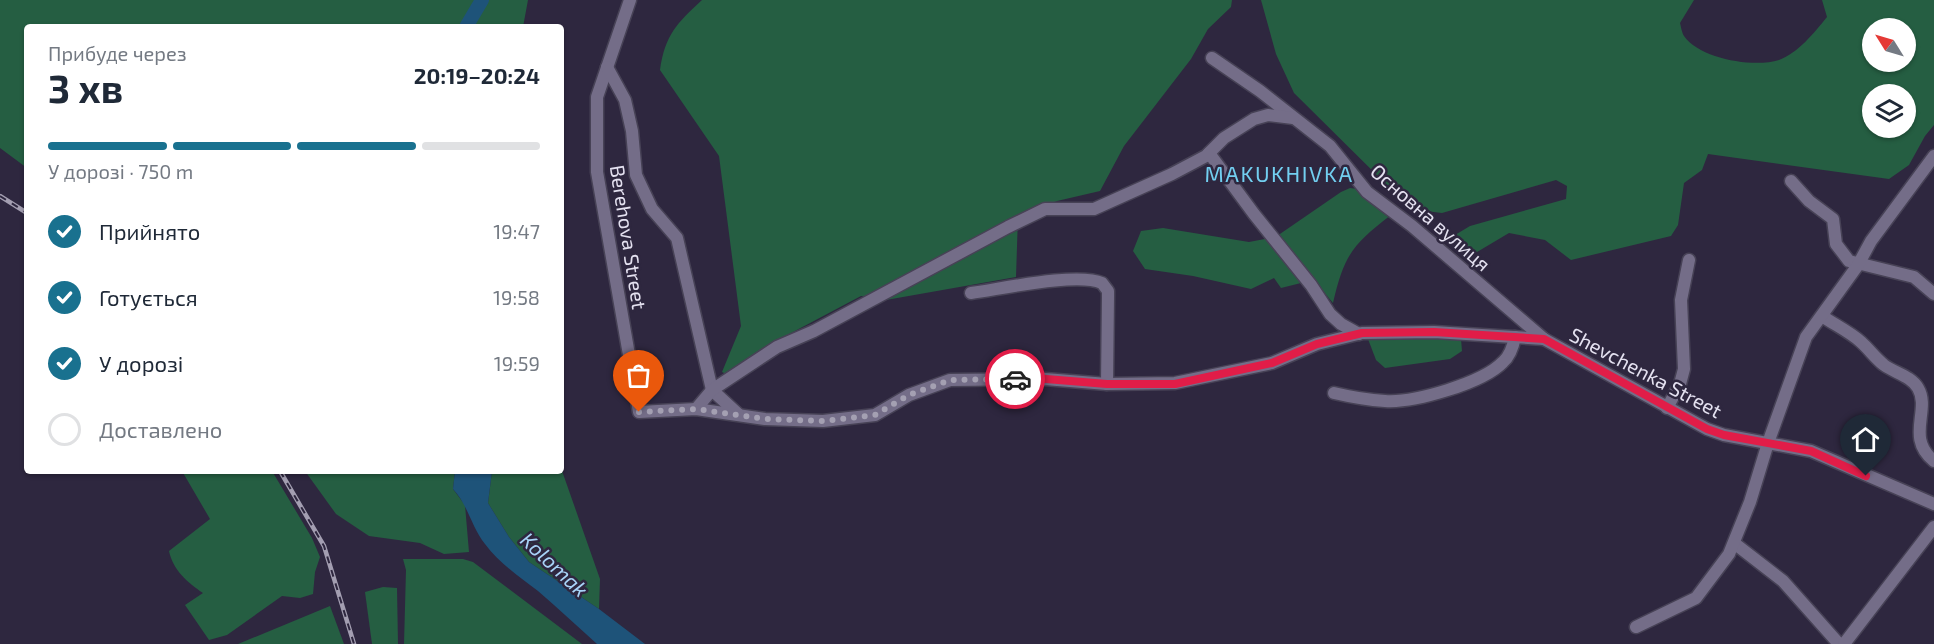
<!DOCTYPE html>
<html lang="uk">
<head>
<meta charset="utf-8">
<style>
  :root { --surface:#fff; --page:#f6f6f7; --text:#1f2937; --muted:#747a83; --line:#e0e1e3; --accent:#19718f }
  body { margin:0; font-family:"Exo 2",sans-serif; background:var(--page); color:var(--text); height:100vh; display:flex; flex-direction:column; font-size:22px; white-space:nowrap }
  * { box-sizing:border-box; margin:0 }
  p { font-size:20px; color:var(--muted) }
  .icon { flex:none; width:33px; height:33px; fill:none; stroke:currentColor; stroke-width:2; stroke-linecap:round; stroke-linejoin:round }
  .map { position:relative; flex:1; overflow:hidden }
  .drawer { position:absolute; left:24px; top:24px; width:540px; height:450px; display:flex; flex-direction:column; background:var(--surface); border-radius:6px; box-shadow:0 2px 4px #0004 }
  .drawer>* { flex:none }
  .needle { width:39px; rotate:307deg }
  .controls { position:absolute; left:1862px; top:18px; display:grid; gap:12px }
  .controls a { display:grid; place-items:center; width:54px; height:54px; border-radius:50%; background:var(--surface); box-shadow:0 2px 4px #0004; font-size:30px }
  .pin { position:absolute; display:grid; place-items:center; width:51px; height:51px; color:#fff; margin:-62px -26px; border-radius:50% 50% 50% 0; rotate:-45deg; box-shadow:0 0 6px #0007 }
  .pin .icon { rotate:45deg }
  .courier { position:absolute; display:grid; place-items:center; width:60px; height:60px; margin:-30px; border:4px solid #e11d48; border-radius:50%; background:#fff; color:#222; box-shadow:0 2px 8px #0007 }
  .headline em { font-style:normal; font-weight:700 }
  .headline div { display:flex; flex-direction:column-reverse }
  .headline { display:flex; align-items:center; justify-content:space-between; height:102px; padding:0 24px }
  h1 { font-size:39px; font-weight:700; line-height:45px }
  .bar { display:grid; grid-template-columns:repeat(4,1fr); gap:9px 6px; align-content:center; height:72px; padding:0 24px }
  .bar i { height:8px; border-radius:4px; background:var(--line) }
  .bar .selected { background:var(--accent) }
  .bar p { grid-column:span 4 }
  ol { padding:0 24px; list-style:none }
  li { display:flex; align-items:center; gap:18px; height:66px }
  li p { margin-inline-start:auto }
  li .icon { padding:6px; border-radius:50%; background:var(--accent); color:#fff; stroke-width:4 }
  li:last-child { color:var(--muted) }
  li i { width:33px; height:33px; border:3px solid var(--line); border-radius:50% }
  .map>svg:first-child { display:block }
  .green { fill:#255e42; fill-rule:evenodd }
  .water { fill:#1e5379 }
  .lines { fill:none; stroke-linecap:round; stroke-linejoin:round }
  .river { stroke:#1e5379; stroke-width:14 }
  .minor-casing { stroke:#474256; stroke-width:15 }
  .minor { stroke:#746d88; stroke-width:12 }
  .rail-casing { stroke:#a39eb1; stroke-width:4.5 }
  .rail { stroke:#2e273f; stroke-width:2; stroke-dasharray:7; stroke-linecap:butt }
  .done { stroke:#a4a0b2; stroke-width:6; stroke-dasharray:0 10.8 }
  .route { stroke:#e11d48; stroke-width:8 }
  .labels { text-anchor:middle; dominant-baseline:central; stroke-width:5; stroke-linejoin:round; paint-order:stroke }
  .street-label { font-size:20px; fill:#e4e1f0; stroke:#2e273f }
  .water-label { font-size:21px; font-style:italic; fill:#a7d3f7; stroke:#2e273f }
  .quarter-label { font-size:22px; letter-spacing:1.5px; fill:#72cff0; stroke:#2e273f }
</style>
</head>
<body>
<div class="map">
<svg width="1934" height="644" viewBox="0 0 1934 644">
  <rect width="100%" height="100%" fill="#2e273f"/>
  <g class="green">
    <polygon points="0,0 528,0 523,27 27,27 27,168 0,148"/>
    <path d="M702 0H1232L1231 7 1208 29 1191 59 1124 146 1100 191 1057 201 1018 216 1016 277 886 300 861 296 778 340 736 379 722 372 741 326 719 156 660 70C665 35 677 23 702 0Z"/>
    <path d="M1261 0H1694L1680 23C1681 27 1682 33 1684 36 1700 59 1754 68 1779 60 1798 53 1814 33 1827 17L1822 0H1934V125L1925 136 1909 165 1889 179 1708 154 1702 170 1684 183 1678 225 1671 236 1571 260 1545 240 1509 233 1472 255 1457 248 1455 235 1470 226 1566 199 1567 186 1556 180 1442 213 1417 210 1397 195 1294 93 1276 54ZM1872 28H1905V62H1872ZM1872 94H1905V128H1872Z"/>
    <path d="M1350 188 1357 189 1391 215C1353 244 1344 255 1333 303L1277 236 1341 192Z"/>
    <polygon points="1163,228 1249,242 1270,238 1305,282 1281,288 1274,278 1251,289 1193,276 1145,269 1133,251 1141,231"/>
    <polygon points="1413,337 1461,339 1462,351 1450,359 1385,368 1376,360 1368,339"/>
    <polygon points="561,468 600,579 599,609 529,562 509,537 488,503 492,471 561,471"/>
    <path d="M182 471H272L312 538 320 557 315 572 313 594 300 598 282 596 227 635 209 640 185 605 203 593C187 582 173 570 169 551L210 519Z"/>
    <polygon points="305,471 455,471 453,489 465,505 469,552 444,554 420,543 369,536 336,514"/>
    <polygon points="403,559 463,559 473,562 582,644 404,644 406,570"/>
    <polygon points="383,587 397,588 398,644 372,644 365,592"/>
    <polygon points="330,606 344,644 238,644"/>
  </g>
  <path class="water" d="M455 471H492L488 503 509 537 529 562 599 609 645 644H597C577 626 558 608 538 591 519 576 500 564 485 544 471 526 468 505 453 489Z"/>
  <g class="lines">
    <polyline class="river" points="466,27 482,0"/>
    <defs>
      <g id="minor">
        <polyline points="630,0 597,97 597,172 639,412 696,409 765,419 823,421 875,415 909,395 950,380 1045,379 1107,384 1175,383 1272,363 1317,344 1362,333 1434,332 1544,339"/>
        <polyline points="1212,58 1260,91 1330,146 1367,192 1412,226 1544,339 1707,429 1724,435 1811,451 1934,504"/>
        <polyline points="607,67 625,100 632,131 636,175 652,209 677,238 712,390 738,414"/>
        <polyline points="1209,153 1254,214 1311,285 1330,314 1341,324 1359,334"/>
        <polyline points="1791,181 1809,201 1833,219 1836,244 1849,261 1914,277 1934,294"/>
        <path d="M971 293C1001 289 1077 272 1102 283L1108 291V297L1107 384"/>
        <path d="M1822 316C1835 325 1850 332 1861 342 1869 349 1875 358 1884 365 1895 373 1911 376 1918 388 1931 410 1905 438 1934 461"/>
        <path d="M1334 393C1351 397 1368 400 1385 401 1414 403 1483 383 1503 362 1510 356 1513 347 1515 337"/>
        <polyline points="1667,408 1680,384 1684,369 1681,300 1689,260"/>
        <polyline points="696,409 712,390 777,347 814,331 1008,227 1045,209 1094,209 1172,174 1206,156 1224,138 1254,119 1268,115 1293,118"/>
        <polyline points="1734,543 1783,581 1839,644"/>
        <polyline points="1636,627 1696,598 1729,554 1750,502 1768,443 1806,337 1858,265 1871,241 1934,156"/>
        <polyline points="1844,644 1934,527"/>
      </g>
    </defs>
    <use href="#minor" class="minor-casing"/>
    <use href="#minor" class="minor"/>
    <defs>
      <g id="rail">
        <polyline points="0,196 27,213"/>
        <polyline points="280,471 324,546 354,644"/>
      </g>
    </defs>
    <use href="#rail" class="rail-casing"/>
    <use href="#rail" class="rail"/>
  </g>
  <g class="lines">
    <polyline class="done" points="639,412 696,409 765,419 823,421 875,415 909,395 950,380 1015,379"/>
    <polyline class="route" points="1015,379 1046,379 1107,384 1175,384 1272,363 1317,344 1362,333 1434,332 1544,339 1707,429 1724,435 1811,451 1866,476"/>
  </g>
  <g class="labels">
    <g class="street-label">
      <text transform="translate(1431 217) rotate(41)">Основна вулиця</text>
      <text transform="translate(629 237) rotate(81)">Berehova Street</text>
      <text transform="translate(1646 372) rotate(28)">Shevchenka Street</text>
    </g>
    <g class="water-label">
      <text transform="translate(555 564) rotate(43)">Kolomak</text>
    </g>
    <g class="quarter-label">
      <text x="1279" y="173">MAKUKHIVKA</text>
    </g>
  </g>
</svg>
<div class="controls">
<a><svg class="needle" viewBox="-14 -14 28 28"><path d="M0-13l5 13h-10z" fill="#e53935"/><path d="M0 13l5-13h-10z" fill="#747a83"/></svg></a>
<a><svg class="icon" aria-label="layers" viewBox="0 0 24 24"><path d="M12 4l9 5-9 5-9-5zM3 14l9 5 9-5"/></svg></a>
</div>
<div class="pin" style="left:639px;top:412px;background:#ea580c"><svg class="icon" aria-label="bag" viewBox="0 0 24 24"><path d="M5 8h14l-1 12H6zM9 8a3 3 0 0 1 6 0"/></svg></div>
<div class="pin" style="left:1866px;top:476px;background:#1f2937"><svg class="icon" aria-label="home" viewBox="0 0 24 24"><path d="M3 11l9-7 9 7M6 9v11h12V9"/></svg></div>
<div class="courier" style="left:1015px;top:379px"><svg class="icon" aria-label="car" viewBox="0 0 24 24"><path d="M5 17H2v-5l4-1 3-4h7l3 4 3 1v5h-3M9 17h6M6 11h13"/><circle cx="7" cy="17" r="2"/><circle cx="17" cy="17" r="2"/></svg></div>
<section class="drawer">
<div class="headline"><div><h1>3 хв</h1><p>Прибуде через</p></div><em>20:19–20:24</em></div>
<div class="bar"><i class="selected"></i><i class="selected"></i><i class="selected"></i><i></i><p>У дорозі · 750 m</p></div>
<ol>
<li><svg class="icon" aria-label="check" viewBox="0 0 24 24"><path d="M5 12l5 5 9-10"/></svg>Прийнято<p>19:47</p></li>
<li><svg class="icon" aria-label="check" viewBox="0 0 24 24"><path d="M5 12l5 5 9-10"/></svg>Готується<p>19:58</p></li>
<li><svg class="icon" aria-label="check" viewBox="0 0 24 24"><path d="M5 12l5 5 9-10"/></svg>У дорозі<p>19:59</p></li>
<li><i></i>Доставлено</li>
</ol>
</section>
</div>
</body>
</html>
